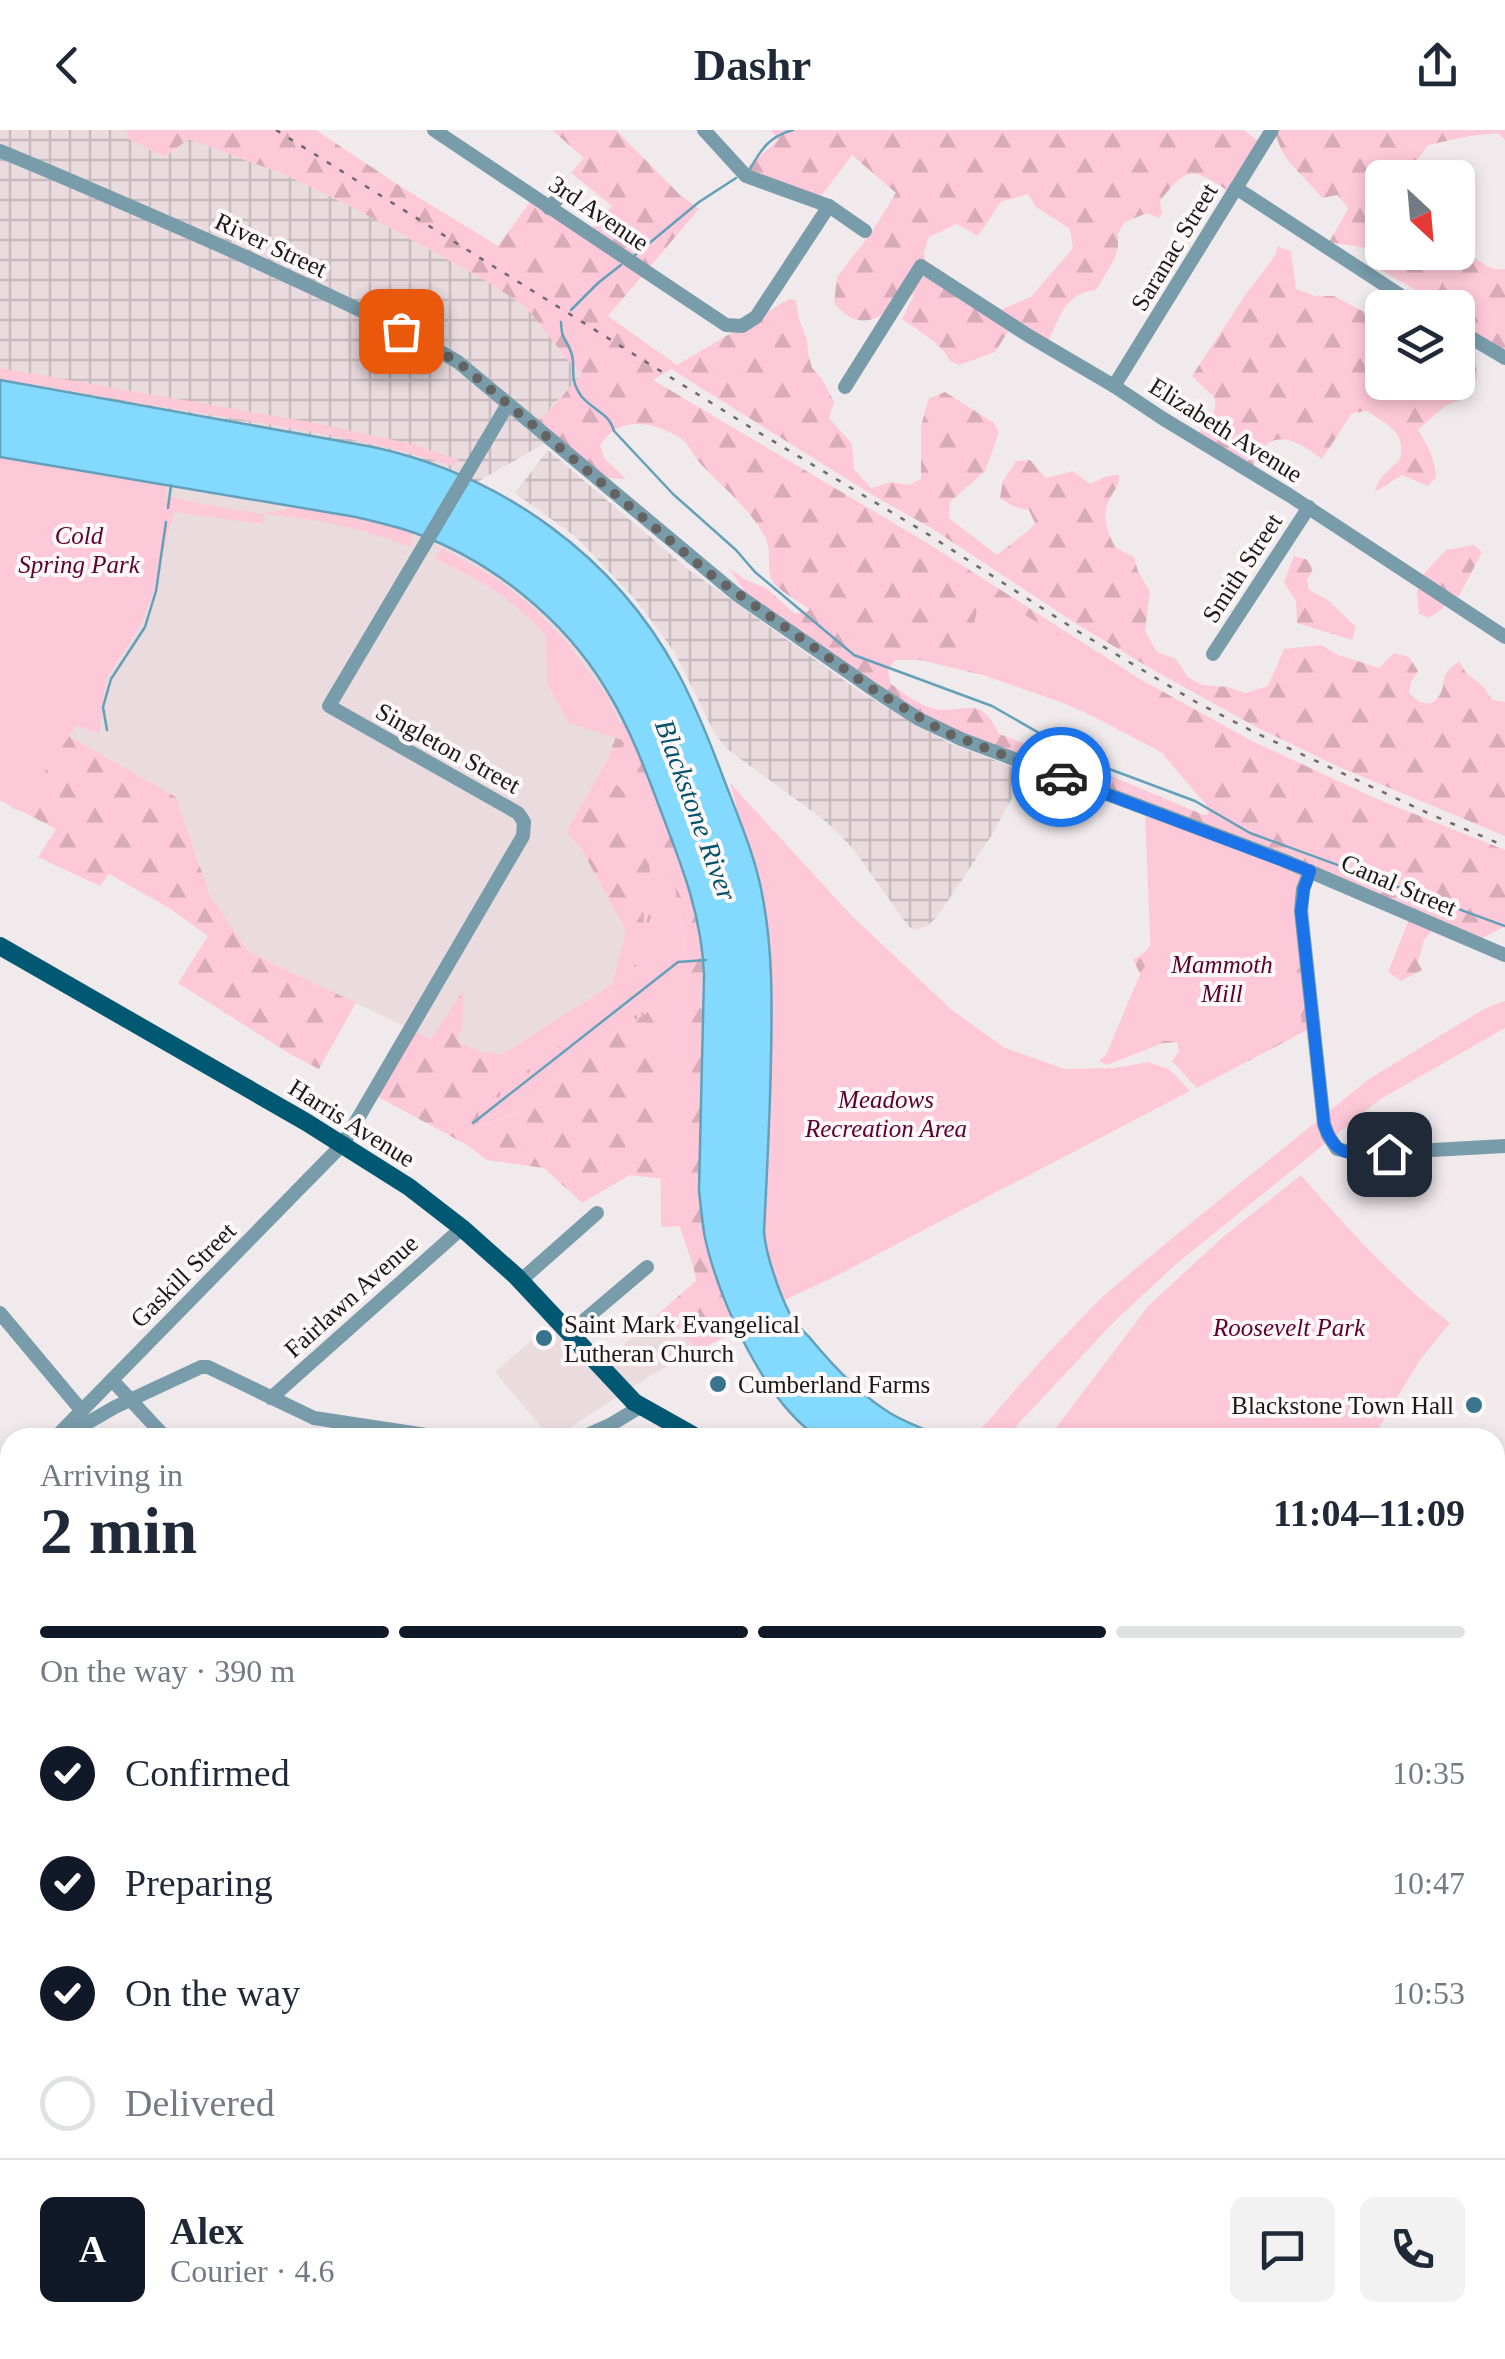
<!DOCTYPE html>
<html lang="en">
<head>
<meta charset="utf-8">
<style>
  :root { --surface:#fff; --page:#f2f2f3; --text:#1f2937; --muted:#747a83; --line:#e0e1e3; --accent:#111827 }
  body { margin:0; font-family:Georgia,serif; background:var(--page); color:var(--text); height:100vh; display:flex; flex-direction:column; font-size:38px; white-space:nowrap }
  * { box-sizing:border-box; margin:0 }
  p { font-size:32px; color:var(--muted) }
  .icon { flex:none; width:55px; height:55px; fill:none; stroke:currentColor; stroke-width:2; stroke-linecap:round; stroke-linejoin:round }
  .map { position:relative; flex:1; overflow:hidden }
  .sheet { position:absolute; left:0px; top:1298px; width:1505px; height:932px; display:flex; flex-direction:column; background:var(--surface); border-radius:30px 30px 0 0; box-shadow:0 5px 15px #0003 }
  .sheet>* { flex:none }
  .needle { width:65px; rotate:154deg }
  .controls { position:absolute; left:1365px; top:30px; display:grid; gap:20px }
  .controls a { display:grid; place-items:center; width:110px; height:110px; border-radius:15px; background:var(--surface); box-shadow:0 5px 15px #0003; font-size:50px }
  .pin { position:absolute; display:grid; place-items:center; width:85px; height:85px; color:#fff; margin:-42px; border-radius:20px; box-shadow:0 5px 15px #0006 }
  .courier { position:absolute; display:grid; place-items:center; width:100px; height:100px; margin:-50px; border:8px solid #1a73e8; border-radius:50%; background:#fff; color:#222; box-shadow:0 2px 12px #0007 }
  .overview em { font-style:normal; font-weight:700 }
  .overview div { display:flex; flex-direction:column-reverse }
  .overview { display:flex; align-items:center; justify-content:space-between; height:170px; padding:0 40px }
  h1 { font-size:65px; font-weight:700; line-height:75px }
  .bar { display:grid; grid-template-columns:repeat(4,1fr); gap:15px 10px; align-content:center; height:120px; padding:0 40px }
  .bar i { height:12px; border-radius:8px; background:var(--line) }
  .bar .selected { background:var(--accent) }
  .bar p { grid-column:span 4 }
  .line { display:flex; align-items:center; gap:25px; padding:0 40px; border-top:2px solid var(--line) }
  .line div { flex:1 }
  .round { display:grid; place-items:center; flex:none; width:105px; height:105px; border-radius:15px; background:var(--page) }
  ol { padding:0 40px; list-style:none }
  li { display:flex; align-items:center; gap:30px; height:110px }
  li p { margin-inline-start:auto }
  li .icon { padding:10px; border-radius:50%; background:var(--accent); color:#fff; stroke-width:4 }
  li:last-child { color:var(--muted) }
  li i { width:55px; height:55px; border:5px solid var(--line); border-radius:50% }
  header { display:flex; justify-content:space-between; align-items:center; height:130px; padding:0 40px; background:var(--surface); font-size:45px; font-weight:700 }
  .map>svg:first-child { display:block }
  .built { fill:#eadbdf }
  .industrial { fill:url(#industrial-grid) }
  .grass { fill:url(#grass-tufts) }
  .forest { fill:url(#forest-firs); fill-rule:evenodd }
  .park { fill:#fdc8d8 }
  .water { fill:#83dafe; stroke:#64a0b9; stroke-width:2.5 }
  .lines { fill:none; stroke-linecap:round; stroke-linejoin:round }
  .stream { stroke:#64a0b9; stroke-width:2.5 }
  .minor { stroke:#799cab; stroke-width:14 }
  .major { stroke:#005872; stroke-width:18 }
  .rail { stroke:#6e6a6b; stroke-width:2.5; stroke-dasharray:5 10; stroke-linecap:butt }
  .done { stroke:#656262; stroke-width:10; stroke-dasharray:0 18 }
  .route { stroke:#1a73e8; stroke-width:12 }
  .poi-dot { fill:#38748b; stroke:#fff8f9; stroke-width:4 }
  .labels { text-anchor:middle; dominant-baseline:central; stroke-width:8; stroke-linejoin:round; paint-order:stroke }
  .street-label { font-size:25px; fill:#1a1818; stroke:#fff8f9 }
  .park-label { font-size:25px; font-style:italic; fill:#5c002f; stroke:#fff8f9 }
  .poi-label { font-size:25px; fill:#1a1818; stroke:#fff8f9; text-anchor:start }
  .water-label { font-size:28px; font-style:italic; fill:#06536b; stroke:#fff8f9 }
</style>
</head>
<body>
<header><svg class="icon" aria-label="back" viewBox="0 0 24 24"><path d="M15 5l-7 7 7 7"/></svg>Dashr<svg class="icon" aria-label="share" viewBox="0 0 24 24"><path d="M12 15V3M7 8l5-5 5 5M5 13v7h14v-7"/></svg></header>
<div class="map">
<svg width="1505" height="2229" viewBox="0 0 1505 2229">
  <defs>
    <pattern id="industrial-grid" width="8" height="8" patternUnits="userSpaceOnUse" patternTransform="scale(2.5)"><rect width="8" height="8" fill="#eadbdf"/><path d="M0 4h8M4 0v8" fill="none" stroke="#c8bbbf"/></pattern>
    <pattern id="grass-tufts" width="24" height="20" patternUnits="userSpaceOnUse" patternTransform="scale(2.5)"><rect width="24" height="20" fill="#fdc8d8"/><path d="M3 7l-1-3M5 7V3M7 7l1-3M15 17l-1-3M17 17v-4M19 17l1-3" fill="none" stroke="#d8abb9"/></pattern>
    <pattern id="forest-firs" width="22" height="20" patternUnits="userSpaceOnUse" patternTransform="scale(2.5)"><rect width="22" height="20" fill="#fdc8d8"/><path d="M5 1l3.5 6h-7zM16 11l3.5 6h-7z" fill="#d8abb9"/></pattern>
  </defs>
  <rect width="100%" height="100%" fill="#f1eaec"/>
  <g class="built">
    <polygon points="166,355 356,387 413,402 460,423 497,446 526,467 566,505 595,542 623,588 608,628 566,702 582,720 626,801 612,854 503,924 481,922 457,911 462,899 463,861 431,909 249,822 209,763 176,667 69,606 97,564 150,472"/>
    <polygon points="658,1184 699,1220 655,1243 558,1305 549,1306 495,1242 557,1188 601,1235"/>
    <polygon points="1495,2209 1505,2209 1505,2229 862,2229 892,2220 1495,2220"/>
  </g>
  <g class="industrial">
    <polygon points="0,0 127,0 127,8 164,27 189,9 288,46 352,77 483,149 526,177 567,229 583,244 550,278 552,309 477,352 415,328 373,317 0,250"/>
    <polygon points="548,320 689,440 862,563 949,613 1023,641 1017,659 990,708 937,787 927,796 914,800 908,796 854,720 841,706 824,690 727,619 715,604 675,523 636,470 576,407 515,363"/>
  </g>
  <path class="grass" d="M650 761C656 764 667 767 672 772 689 786 683 845 683 866L675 872 656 874 645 884 598 914 562 948 532 968 519 983 478 996V978L510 942 503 924 612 854 626 801 636 802V767Z"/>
  <g class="forest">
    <path d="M127 0H316L400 56 498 116 532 69 587 104 612 76 571 43 584 28 552 0H616L678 63 699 79 608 186 677 235 789 169 796 170 799 189 807 209 808 223 812 238 822 249 834 272 829 288 852 314 854 339 871 358 890 352 909 355 921 349V296L928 271 930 268 945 262 994 293 999 302 985 341 950 372 949 388 997 425 1028 401 1035 393 1029 380 1014 377 1000 368 1003 351 1016 331 1030 330 1046 348 1073 341 1090 354 1107 346 1119 345C1119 357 1115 358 1110 368 1101 386 1107 400 1115 417L1134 427 1138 441 1150 462 1145 501 1157 522 1176 529 1188 547 1202 555 1228 557 1245 563 1268 556 1284 519 1321 515 1338 525 1379 538 1394 523 1409 527 1418 541 1411 552 1409 562C1419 576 1435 579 1442 560 1444 555 1443 548 1446 543 1450 538 1455 535 1459 531L1466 543 1484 557 1492 570 1505 572V706L1339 637 1258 598 1155 541 1080 496 931 398 869 363 671 239 653 250 924 411 1140 549 1252 611 1377 669 1505 720V796L1475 812 1436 796 1424 810 1418 832 1422 840 1401 851 1388 842 1410 787 1314 744 1303 759 1313 897 1197 958 1172 931 1179 924 1180 912 1163 913 1107 935 1099 931 1131 903 1143 849 1133 830 1145 822 1155 809 1166 684 950 603 748 467 729 438 746 450 766 458 795 484 810 480C801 473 778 460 773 452 765 441 773 422 765 407 750 378 721 356 699 332 692 324 689 313 680 308 654 291 617 285 600 316L605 329 626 349 607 348 536 295 582 244 567 229 526 177 483 149 352 77 288 46 189 9 164 27 127 8ZM897 530H920L983 545 1075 577 1161 622 1206 674 1208 684 1204 685 1085 635 999 604C978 560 964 587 932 578 917 574 904 563 891 554L888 541 894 531Z"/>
    <path d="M771 0H1244L1259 12 1228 61C1192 36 1186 37 1160 71L1162 83 1159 88 1147 83 1125 92 1118 103V118L1114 130 1096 160C1065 162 1058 190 1047 215L1011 197 995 222 959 235 950 231C942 213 919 202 902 189L914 165H909C885 186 860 206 834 173L837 147 871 103 896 63 852 25 819 69 743 41 778 10ZM1028 64 1036 77 1070 99 1073 118 1031 167 993 183 927 141 924 122 929 107 957 94 978 106 1001 72Z"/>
    <path d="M1275 0H1505V10L1498 3 1470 6 1428 15 1416 32 1419 47 1382 48V122L1440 123 1448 126 1471 124C1480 132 1492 142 1505 139V227L1475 209 1477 248 1462 269 1445 276 1418 300C1428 316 1435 328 1436 347L1428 356 1402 345 1375 362C1378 345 1390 341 1400 329 1406 301 1388 296 1367 281L1352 283 1322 329C1306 318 1281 297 1262 319 1257 325 1254 335 1250 342L1193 308C1206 296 1217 287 1215 268L1192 246 1246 164 1274 127 1278 117 1291 121 1296 159 1315 166H1334L1364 182 1382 219V252H1458V178L1424 177V165L1381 140 1366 118 1329 112 1348 79 1338 65 1322 68C1302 42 1281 33 1275 0Z"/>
    <polygon points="1474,415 1482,422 1456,472 1448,471 1442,479 1429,488 1419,484 1417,463 1419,449 1446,420"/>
    <polygon points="1294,426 1308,430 1313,439 1307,450 1309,460 1328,470 1356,497 1352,510 1297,493 1296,471 1284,452"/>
    <polygon points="0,541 80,590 69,606 176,667 209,763 249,822 356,873 319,939 290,924 178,853 208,806 169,778 109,744 100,756 38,727 56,699 0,670"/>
    <path d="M623 588 649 647 688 752 703 819 699 1061 706 1111 739 1200 699 1220 658 1184 696 1151 694 1139 664 1049 630 1045 582 1073 544 1038 487 1030 467 1015 371 963 408 897 431 909 464 859 462 899 457 911 481 922 503 924 511 942 478 977 479 996 519 983 532 968 561 948 598 914 645 884 656 874 675 872 683 866C683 845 689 786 672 772 667 767 657 764 650 761L637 767 642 793 636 802 626 801 582 720 566 702 608 628Z"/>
  </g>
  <g class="park">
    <path d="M0 238 315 293 412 314 459 330 454 336C366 308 274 295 182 280 122 271 61 258 0 249Z"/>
    <path d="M0 327 166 355 165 365 196 373 262 384 297 377 356 387 413 402 410 417C361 397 315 389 263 384L264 394 174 382 150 472 138 499 106 549 99 604 77 595 18 681 0 670Z"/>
    <path d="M442 418 497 449 529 474 567 513 608 567 627 611 675 754 686 859 689 917 684 966 690 1096 661 1097 659 839 471 984 464 971 660 817 649 734 627 664 607 646 626 611 569 593 547 553 546 506C513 469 480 449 435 429Z"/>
    <path d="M981 459 1084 520 1215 619 1200 668 1163 624 1153 617C1093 585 1032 555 965 540Z"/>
    <polygon points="730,653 852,786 952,880 1005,918 1065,939 1114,938 1148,932 1169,939 1190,961 834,1147 785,1170 769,1131 761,1098 743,702"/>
    <polygon points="1145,685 1283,737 1303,901 1197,957 1172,931 1179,921 1177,911 1163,911 1103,932 1141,842 1151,828"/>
    <polygon points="1505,871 1505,898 1379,970 1175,1135 1113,1193 1006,1307 973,1308 1046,1225 1101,1168 1165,1114 1369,949 1484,879"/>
    <path d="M1301 1045C1348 1099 1394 1150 1450 1193L1420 1230 1373 1307H1049L1149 1175 1223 1107Z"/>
  </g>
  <path class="water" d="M0 250 373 317C502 345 615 426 678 543 696 577 710 612 723 647 738 687 756 727 763 769 773 822 772 875 771 928 770 986 767 1044 764 1101 765 1123 780 1165 790 1184 795 1193 803 1201 810 1208 833 1236 859 1264 890 1283 906 1293 924 1298 940 1307H818C765 1273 718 1168 705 1108 702 1092 701 1077 699 1061L704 845C702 787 682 736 662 684 646 641 630 598 606 559 564 489 492 431 415 403 396 396 376 392 356 387L0 327Z"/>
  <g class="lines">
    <g class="stream">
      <path d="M750 39C761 19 770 6 793 0"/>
      <polyline points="635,125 699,72 736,48"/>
      <polyline points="571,180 598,153 621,135"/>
      <path d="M561 192C562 212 565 206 571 222 577 237 567 247 582 267 593 280 609 283 614 301L673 364 736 420 755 442 854 525 992 576 1088 631 1195 671 1250 703 1505 796"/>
      <polyline points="168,378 171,355"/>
      <polyline points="107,600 103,577 111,549 145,497 156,461 166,392"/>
      <polyline points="473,993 678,832 706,830"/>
    </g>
    <g class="minor">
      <polyline points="434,0 726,195 742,196 756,187 829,76"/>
      <polyline points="704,0 746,46 829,76 865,101"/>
      <path d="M0 21C83 55 164 91 246 127 317 160 391 192 458 232L736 464 874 560 919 589 961 609 1283 730 1505 825"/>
      <polyline points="1236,58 1420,178"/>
      <polyline points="549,78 562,64"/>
      <polyline points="1458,200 1505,228"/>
      <polyline points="1114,256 1272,0"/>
      <polyline points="845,257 921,136 1029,206 1114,256 1162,288 1289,365 1505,507"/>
      <polyline points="1213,524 1309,377"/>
      <polyline points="1310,741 1303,759 1301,781 1324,994 1328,1005 1337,1019 1360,1024 1505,1016"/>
      <polyline points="520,1151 597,1083"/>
      <polyline points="0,1183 82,1281"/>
      <polyline points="569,1203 647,1137"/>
      <polyline points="112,1250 166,1308"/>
      <polyline points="271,1268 462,1098"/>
      <polyline points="63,1307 115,1277 201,1237 208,1237 314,1288 446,1308"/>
      <polyline points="55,1308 343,1014 523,706 524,692 518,683 329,576 508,274"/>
      <polyline points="581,1308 610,1295 640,1277"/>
      <polyline points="0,1358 10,1349"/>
      <polyline points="1495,1859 1505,1862"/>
      <polyline points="0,2040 10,2051"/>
      <polyline points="0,2199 10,2208"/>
      <polyline points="23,2220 29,2226"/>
      <polyline points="732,2220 735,2229"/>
      <polyline points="523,2229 530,2220"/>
    </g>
    <g class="major">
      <polyline points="0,816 306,992 409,1057 462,1098 516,1146 634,1272 698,1308"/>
      <polyline points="1504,1549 1502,1446 1505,1426"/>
    </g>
    <polyline class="rail" points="276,0 753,299 926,403 1079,502 1196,572 1256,603 1432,685 1505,716"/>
  </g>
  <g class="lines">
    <polyline class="done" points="401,201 458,232 710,444 874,560 944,602 1061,647"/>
    <path class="route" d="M1061 647 1310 741 1304 759 1301 781 1324 994C1336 1031 1356 1024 1389 1024"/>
  </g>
  <g class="poi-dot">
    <circle cx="544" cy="1208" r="10"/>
    <circle cx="718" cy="1254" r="10"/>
    <circle cx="1474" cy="1275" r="10"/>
  </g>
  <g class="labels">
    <g class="street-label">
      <text transform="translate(599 83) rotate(34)">3rd Avenue</text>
      <text transform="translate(271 115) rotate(25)">River Street</text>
      <text transform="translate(1174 117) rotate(-59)">Saranac Street</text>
      <text transform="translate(1226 300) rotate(32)">Elizabeth Avenue</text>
      <text transform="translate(1242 438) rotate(-57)">Smith Street</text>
      <text transform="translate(448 618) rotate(29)">Singleton Street</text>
      <text transform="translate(1399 755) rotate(23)">Canal Street</text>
      <text transform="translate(352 993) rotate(32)">Harris Avenue</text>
      <text transform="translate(183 1145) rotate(-45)">Gaskill Street</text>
      <text transform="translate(351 1166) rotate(-42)">Fairlawn Avenue</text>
    </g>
    <g class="park-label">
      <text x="79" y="405">Cold<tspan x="79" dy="29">Spring Park</tspan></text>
      <text x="1222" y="834">Mammoth<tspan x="1222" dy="29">Mill</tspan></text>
      <text x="886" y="969">Meadows<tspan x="886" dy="29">Recreation Area</tspan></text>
      <text x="1289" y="1197">Roosevelt Park</text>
    </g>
    <g class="poi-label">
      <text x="564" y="1194">Saint Mark Evangelical<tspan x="564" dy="29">Lutheran Church</tspan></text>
      <text x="738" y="1254">Cumberland Farms</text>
      <text x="1454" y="1275" text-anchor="end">Blackstone Town Hall</text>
    </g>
    <g class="water-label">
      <text transform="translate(696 680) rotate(70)">Blackstone River</text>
    </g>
  </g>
</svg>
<div class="controls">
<a><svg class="needle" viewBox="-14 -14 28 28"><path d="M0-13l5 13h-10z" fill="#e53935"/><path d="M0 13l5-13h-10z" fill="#747a83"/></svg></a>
<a><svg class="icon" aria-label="layers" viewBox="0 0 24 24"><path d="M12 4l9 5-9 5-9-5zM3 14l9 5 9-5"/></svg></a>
</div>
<div class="pin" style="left:401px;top:201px;background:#ea580c"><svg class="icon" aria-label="bag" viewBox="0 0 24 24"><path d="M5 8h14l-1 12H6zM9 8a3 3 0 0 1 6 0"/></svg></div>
<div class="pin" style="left:1389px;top:1024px;background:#1f2937"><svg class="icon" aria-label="home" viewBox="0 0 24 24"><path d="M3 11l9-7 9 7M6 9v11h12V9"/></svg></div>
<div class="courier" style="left:1061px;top:647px"><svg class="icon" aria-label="car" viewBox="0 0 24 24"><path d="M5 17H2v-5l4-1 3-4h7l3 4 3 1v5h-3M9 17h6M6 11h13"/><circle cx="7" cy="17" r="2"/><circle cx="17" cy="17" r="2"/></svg></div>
<section class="sheet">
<div class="overview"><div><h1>2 min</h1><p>Arriving in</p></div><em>11:04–11:09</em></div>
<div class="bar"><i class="selected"></i><i class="selected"></i><i class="selected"></i><i></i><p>On the way · 390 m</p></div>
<ol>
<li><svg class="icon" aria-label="check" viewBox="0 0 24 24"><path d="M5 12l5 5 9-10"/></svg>Confirmed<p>10:35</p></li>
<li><svg class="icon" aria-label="check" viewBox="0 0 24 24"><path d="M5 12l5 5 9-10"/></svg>Preparing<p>10:47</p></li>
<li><svg class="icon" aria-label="check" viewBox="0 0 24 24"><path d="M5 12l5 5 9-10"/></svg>On the way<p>10:53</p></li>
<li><i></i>Delivered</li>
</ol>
<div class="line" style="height:180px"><b class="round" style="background:var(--accent);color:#fff">A</b><div><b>Alex</b><p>Courier · 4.6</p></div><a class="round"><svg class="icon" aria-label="chat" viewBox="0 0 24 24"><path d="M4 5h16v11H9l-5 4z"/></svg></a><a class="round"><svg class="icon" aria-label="phone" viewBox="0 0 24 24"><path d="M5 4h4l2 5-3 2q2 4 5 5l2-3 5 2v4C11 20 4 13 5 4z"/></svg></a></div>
</section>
</div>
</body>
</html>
